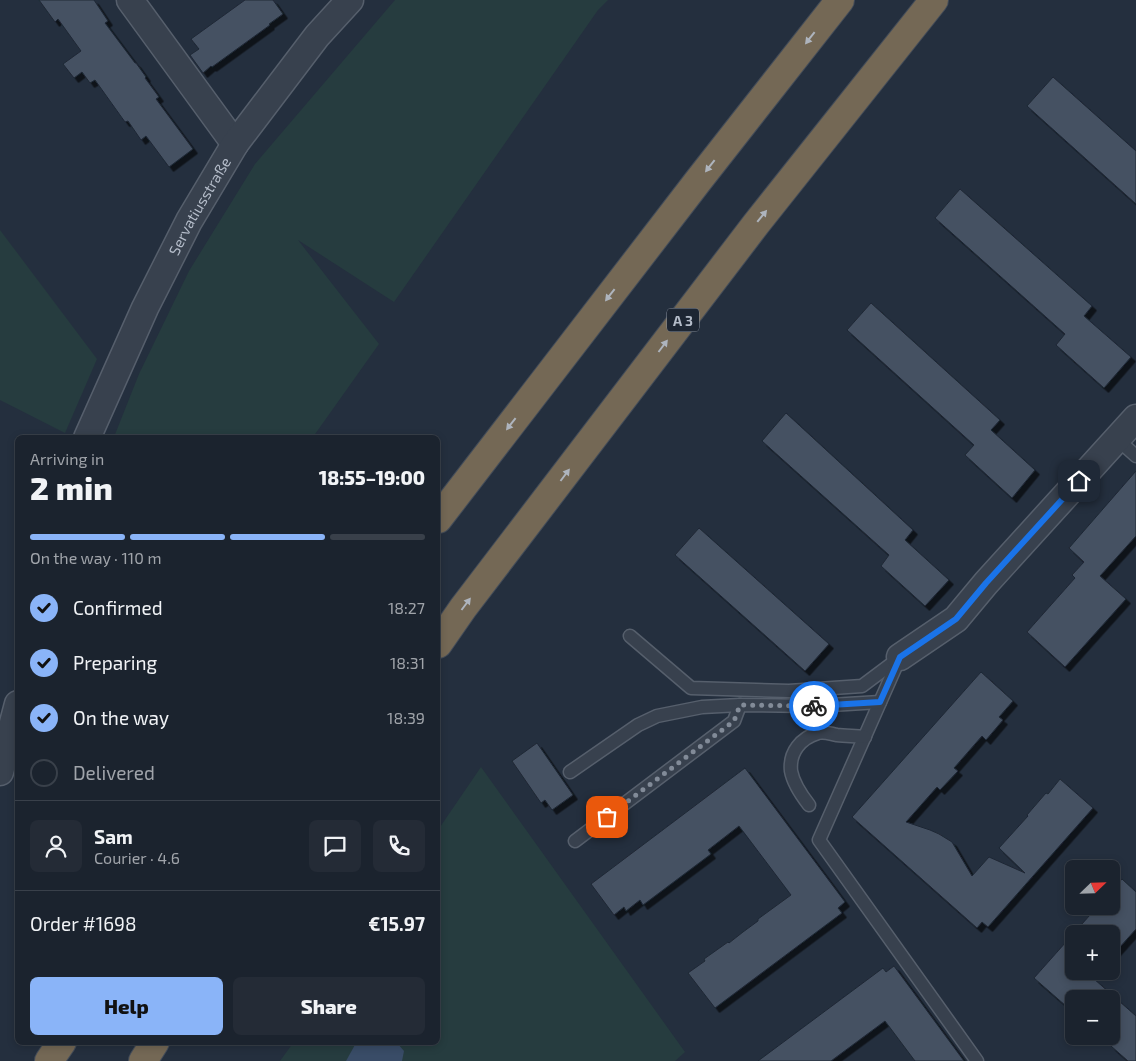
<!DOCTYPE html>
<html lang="en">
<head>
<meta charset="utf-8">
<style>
  :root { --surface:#1b232e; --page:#242b36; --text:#f1f3f6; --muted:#a0a4aa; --line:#39404a; --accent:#8ab4f8 }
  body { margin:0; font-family:"Exo 2",sans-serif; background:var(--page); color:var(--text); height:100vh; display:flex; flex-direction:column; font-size:19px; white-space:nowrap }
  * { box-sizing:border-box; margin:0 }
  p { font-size:16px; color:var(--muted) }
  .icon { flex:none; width:28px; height:28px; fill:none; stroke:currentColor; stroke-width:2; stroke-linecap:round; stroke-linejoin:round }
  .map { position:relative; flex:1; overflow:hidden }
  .panel { position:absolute; left:15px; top:435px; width:425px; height:610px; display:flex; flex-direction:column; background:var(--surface); border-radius:8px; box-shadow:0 2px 8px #0003,0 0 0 1px var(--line) }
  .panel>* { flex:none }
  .needle { width:32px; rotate:67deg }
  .buttons { position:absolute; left:1065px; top:860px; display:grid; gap:10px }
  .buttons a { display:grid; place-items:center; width:55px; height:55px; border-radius:8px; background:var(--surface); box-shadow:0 2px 8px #0003,0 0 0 1px var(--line); font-size:25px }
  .pin { position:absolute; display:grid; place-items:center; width:42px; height:42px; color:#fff; margin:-21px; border-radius:10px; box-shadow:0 2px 8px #0006 }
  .courier { position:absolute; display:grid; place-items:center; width:50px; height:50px; margin:-25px; border:4px solid #1a73e8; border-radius:50%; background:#fff; color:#222; box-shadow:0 1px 6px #0007 }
  .overview em { font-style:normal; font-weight:800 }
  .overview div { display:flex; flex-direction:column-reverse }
  .overview { display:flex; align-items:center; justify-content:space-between; height:85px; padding:0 15px }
  h1 { font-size:32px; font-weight:800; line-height:38px }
  .bar { display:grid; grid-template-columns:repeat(4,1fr); gap:8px 5px; align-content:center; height:60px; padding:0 15px }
  .bar i { height:6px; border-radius:4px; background:var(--line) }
  .bar .current { background:var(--accent) }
  .bar p { grid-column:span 4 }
  .line { display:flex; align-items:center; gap:12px; padding:0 15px; border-top:1px solid var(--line) }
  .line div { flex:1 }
  .round { display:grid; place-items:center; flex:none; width:52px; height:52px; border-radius:8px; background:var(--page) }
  ol { padding:0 15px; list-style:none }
  li { display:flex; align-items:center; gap:15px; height:55px }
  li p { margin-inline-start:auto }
  li .icon { padding:5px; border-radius:50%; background:var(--accent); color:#111; stroke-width:4 }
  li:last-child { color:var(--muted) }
  li i { width:28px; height:28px; border:2px solid var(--line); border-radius:50% }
  .primary-button { display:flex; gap:10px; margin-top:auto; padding:10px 15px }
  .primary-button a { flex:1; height:58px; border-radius:8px; background:var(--accent); color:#111; font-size:20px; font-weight:800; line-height:58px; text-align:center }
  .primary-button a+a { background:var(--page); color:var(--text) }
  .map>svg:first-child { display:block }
  .green { fill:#263c3f }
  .water { fill:#394c67 }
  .building { fill:#455162; stroke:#1f2835; filter:url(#shadow) }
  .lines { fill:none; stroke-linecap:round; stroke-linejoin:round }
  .lane-casing { stroke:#565f6c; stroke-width:15 }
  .street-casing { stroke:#565f6c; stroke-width:29 }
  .highway-casing { stroke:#434c59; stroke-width:30 }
  .lane { stroke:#38414e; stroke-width:12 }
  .street { stroke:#38414e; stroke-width:26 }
  .highway { stroke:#746855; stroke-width:28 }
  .oneway { fill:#aeb4bd }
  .done { stroke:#828b98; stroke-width:5; stroke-dasharray:0 9 }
  .route { stroke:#1a73e8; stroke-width:6 }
  .labels { text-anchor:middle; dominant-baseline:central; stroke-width:5; stroke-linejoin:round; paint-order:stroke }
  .shield { fill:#1d2633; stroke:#878f9c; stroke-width:1 }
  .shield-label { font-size:14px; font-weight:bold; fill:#b4bcc9 }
  .street-label { font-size:15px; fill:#b4bcc9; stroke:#1d2633 }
</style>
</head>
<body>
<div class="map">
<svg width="1136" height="1061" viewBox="0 0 1136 1061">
  <defs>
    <filter id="shadow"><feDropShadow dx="4.5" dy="4.5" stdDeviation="0" flood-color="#0009"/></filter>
  </defs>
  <rect width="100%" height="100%" fill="#242f3e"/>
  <g class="green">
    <polygon points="395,0 608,0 598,10 394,302 298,240 379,344 313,437 114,437 139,374 189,271 255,164"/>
    <polygon points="0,230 97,359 65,433 0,400"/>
    <polygon points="481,767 685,1052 675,1061 280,1061 293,1043 438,1042 438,830"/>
  </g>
  <polygon class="water" points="356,1043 397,1043 404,1051 402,1061 346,1061"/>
  <g class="building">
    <polygon points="39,0 94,0 108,21 105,23 135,63 136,63 146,77 145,78 159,97 156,99 193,149 169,167 146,136 141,140 128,121 125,122 95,80 90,83 82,72 74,78 63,64 81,51 58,19 55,22"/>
    <polygon points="245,0 273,0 283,14 269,24 270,25 212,67 211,66 203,73 190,55 199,49 191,39"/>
    <polygon points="1053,77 1136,151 1136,204 1027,106"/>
    <polygon points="960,189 1092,306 1084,316 1131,357 1104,388 1056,345 1065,334 935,218"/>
    <polygon points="871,303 1000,420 991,430 1035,470 1012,498 965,455 974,445 847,330"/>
    <polygon points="786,413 913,530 905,540 949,580 925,606 881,566 889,555 762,441"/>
    <polygon points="1136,471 1136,536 1100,576 1126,599 1065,667 1027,632 1075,578 1072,575 1084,562 1069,548"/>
    <polygon points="699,528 829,644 805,671 675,555"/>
    <polygon points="981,672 1013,701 999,717 1003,720 986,740 982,736 954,768 958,771 940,790 937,787 906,822 930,830 939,834 952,842 972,876 989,857 1025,873 999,848 1028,816 1027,815 1046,793 1048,794 1060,779 1093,808 988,927 982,922 977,928 852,817"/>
    <polygon points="537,743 573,795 552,810 545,800 541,803 512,761"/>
    <polygon points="745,768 845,902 838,908 842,913 715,1008 688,973 705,961 704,959 728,942 729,943 743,932 758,921 758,919 791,895 739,826 708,850 711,854 643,905 640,900 626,911 624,907 614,915 591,884"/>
    <polygon points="1122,879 1136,892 1136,929 1111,957 1111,934 1074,934 1074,971 1085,971 1136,1016 1136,1061 1128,1061 1111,1046 1111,999 1074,999 1074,1013 1034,978 1098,906 1111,906 1111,891"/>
    <polygon points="894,966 964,1061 915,1061 885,1021 831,1061 758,1061 883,968 886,972"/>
  </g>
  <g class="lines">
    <defs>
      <g id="lane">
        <polyline points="1117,439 1136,456"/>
        <polyline points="630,636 691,688 789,691 862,686 898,659"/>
        <polyline points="900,657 819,840 977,1061"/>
        <polyline points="570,772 638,725 657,716 702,707 740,705 814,706 880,702"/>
        <path d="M809 805C802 796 793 782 791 771 789 752 801 738 818 733 824 731 831 734 837 735 846 736 856 736 865 737"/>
        <polyline points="575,841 734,721 740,705"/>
      </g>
      <g id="street">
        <polyline points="130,0 235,144"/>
        <path id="s1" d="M87 438 145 308 189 221 235 144 317 36 350 0"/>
        <polyline points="900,657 956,619 986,583 1136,418"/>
        <polyline points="0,772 18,704"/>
      </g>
      <g id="highway">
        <polyline points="438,519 698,181 840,0"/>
        <polyline points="438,644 463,608 756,224 934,0"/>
        <polyline points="49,1061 62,1042"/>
        <polyline points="143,1061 155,1042"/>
      </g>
    </defs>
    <use href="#lane" class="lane-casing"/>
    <use href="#street" class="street-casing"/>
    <use href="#highway" class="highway-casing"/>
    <use href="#lane" class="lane"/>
    <use href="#street" class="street"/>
    <use href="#highway" class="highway"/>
  </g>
  <defs><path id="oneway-solid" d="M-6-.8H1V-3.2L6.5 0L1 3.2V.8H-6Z" transform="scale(1.25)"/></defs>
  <g class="oneway">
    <use href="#oneway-solid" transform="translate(810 38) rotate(128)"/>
    <use href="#oneway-solid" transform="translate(710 166) rotate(128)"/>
    <use href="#oneway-solid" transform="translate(762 216) rotate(-51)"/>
    <use href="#oneway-solid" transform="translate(610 295) rotate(128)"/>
    <use href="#oneway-solid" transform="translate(663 346) rotate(-53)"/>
    <use href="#oneway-solid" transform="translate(511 424) rotate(128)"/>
    <use href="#oneway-solid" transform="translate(565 475) rotate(-53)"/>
    <use href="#oneway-solid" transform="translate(466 604) rotate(-53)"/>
  </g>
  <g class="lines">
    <polyline class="done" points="607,817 734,721 740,705 814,706"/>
    <polyline class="route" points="814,706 880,702 900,657 956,619 986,583 1079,481"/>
  </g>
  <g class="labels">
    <rect class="shield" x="667" y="308.5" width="32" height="23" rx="4"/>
    <g class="shield-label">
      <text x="683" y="320">A 3</text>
    </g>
    <g class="street-label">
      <text stroke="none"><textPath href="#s1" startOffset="258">Servatiusstraße</textPath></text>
    </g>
  </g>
</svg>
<div class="buttons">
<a><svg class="needle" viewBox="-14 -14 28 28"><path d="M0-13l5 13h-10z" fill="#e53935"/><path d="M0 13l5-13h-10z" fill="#a0a4aa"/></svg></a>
<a>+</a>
<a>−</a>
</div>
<div class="pin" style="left:607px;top:817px;background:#ea580c"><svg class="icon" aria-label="bag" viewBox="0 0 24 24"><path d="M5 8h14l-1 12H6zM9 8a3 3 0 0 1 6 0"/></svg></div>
<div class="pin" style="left:1079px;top:481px;background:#1f2937"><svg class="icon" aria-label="home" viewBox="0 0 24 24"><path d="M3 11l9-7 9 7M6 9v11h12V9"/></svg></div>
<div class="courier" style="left:814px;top:706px"><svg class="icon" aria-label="bike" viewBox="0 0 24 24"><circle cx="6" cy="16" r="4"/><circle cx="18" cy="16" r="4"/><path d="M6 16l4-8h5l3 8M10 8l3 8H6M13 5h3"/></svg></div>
<section class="panel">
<div class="overview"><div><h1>2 min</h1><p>Arriving in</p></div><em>18:55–19:00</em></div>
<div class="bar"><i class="current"></i><i class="current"></i><i class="current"></i><i></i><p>On the way · 110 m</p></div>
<ol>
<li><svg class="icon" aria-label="check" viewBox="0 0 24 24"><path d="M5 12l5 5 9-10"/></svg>Confirmed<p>18:27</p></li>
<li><svg class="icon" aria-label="check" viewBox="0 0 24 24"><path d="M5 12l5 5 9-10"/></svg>Preparing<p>18:31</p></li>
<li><svg class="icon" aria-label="check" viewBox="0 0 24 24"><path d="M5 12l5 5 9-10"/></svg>On the way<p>18:39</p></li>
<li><i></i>Delivered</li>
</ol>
<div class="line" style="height:90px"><a class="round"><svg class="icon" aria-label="person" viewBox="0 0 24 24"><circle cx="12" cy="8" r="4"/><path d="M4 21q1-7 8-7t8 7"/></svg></a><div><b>Sam</b><p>Courier · 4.6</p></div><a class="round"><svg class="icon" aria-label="chat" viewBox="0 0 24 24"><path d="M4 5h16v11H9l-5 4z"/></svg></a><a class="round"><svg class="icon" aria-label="phone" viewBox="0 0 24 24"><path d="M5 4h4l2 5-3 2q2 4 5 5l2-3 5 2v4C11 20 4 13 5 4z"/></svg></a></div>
<div class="line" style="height:65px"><div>Order #1698</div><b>€15.97</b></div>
<div class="primary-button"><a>Help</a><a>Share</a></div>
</section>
</div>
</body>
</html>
